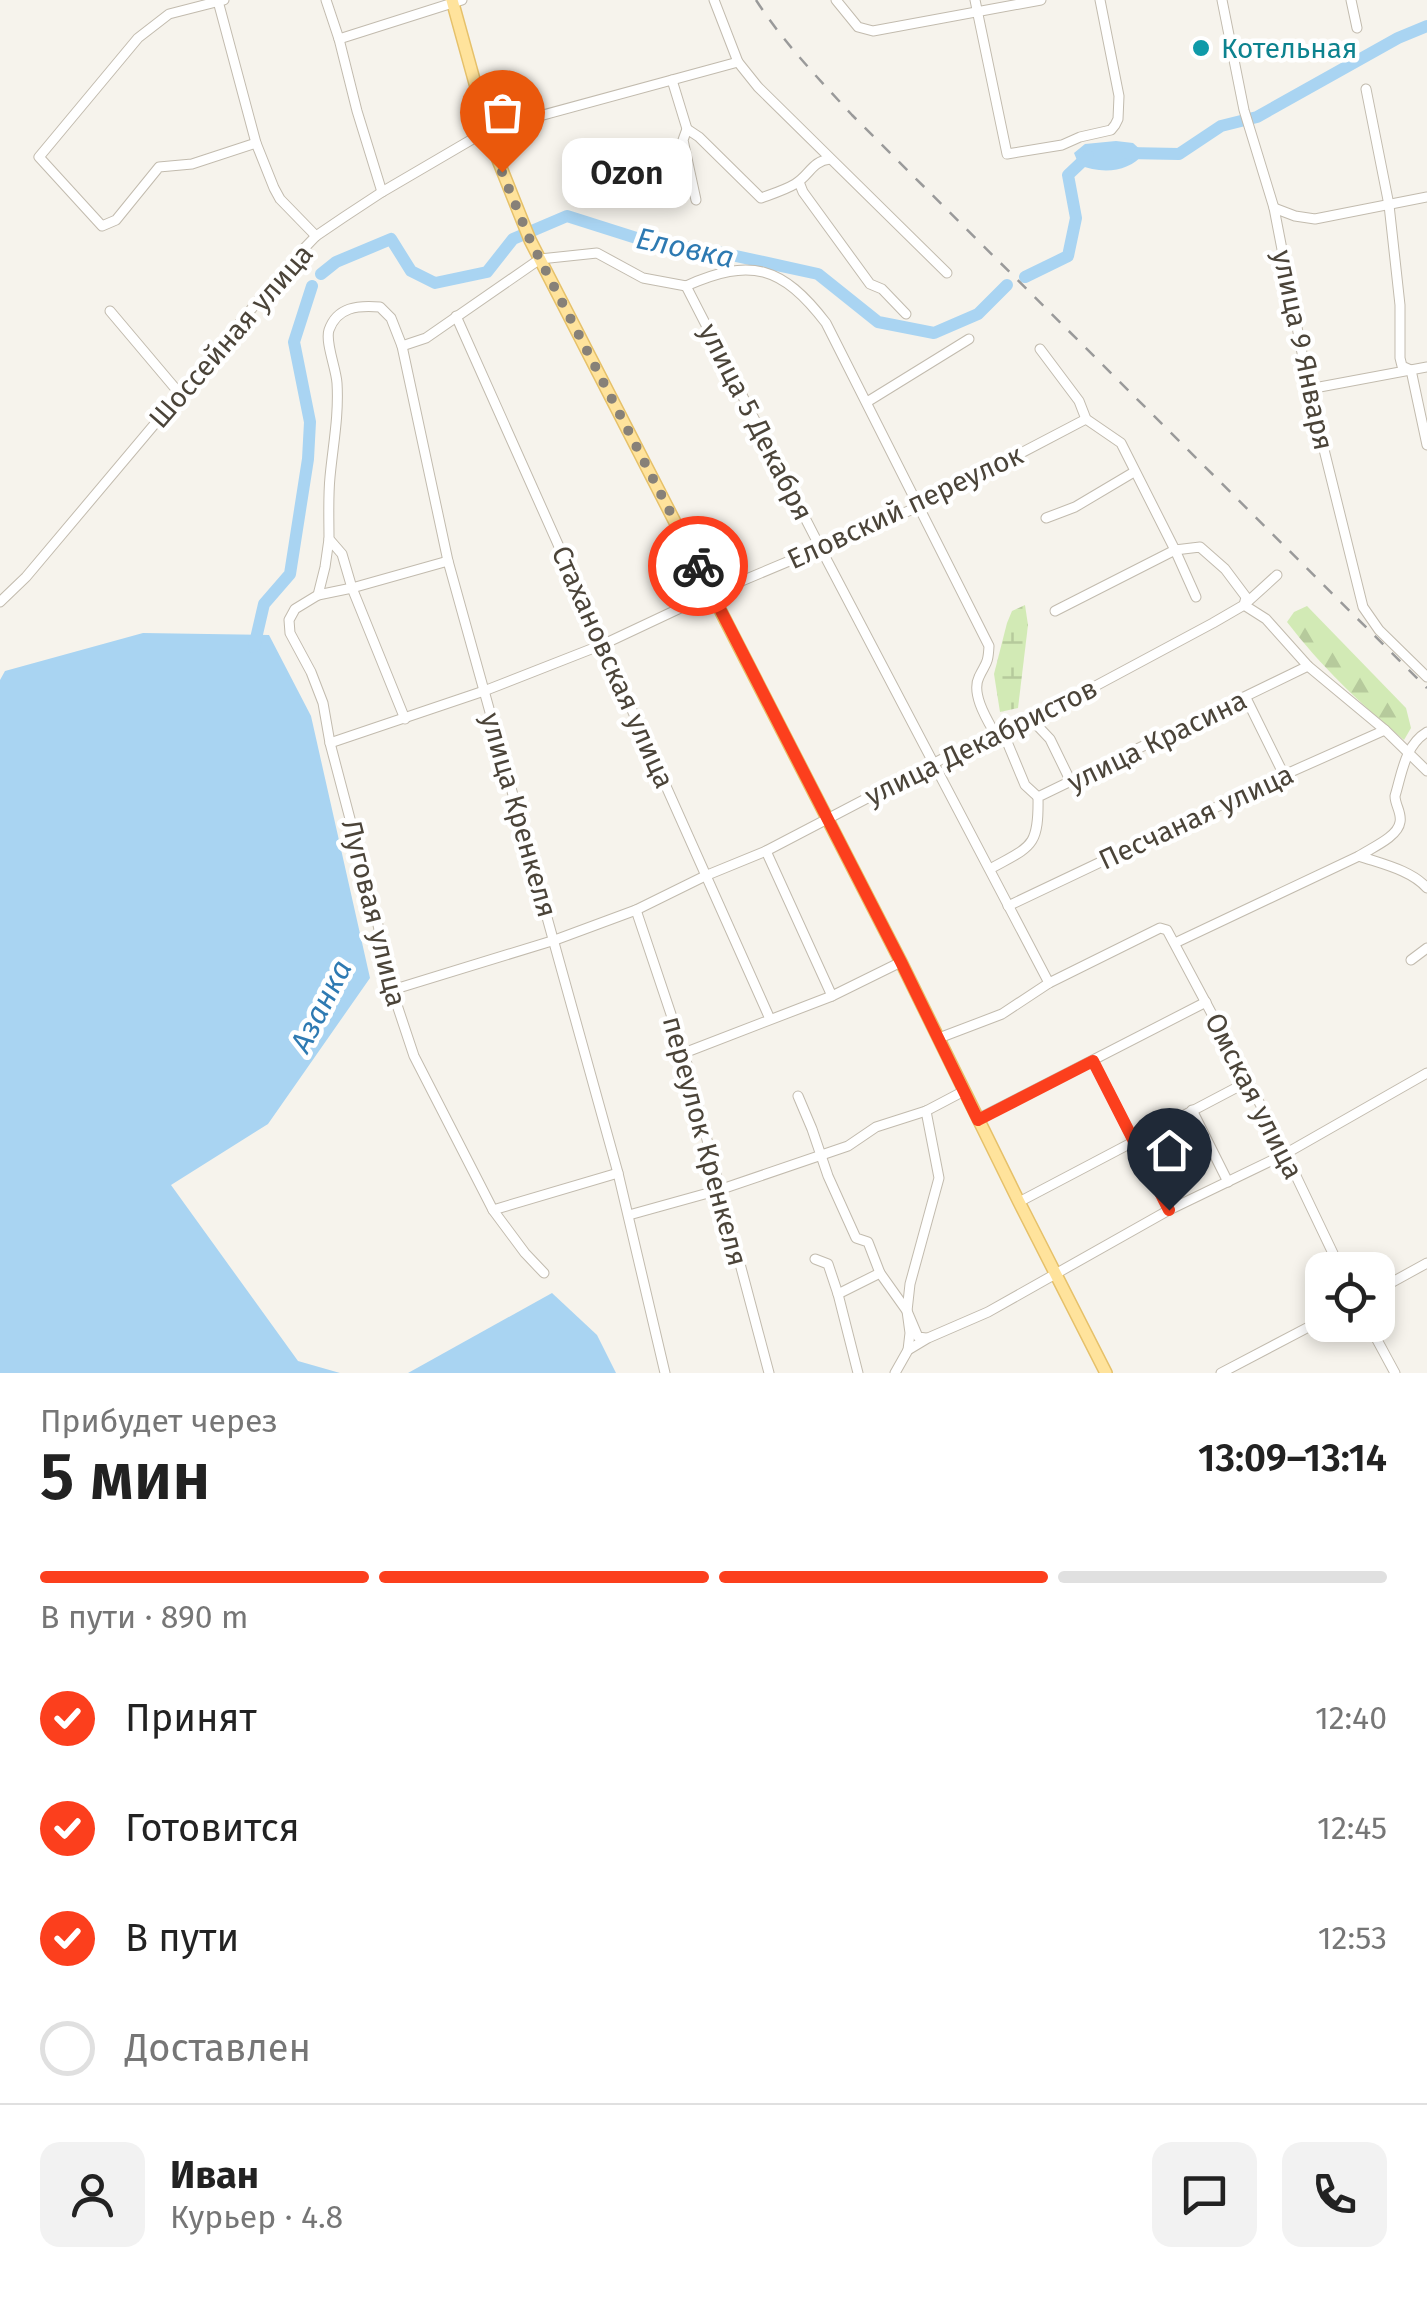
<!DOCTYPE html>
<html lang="ru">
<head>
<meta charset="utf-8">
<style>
  :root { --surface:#fff; --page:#f2f2f2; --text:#222; --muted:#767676; --line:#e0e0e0; --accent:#fc3f1d }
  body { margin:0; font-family:"Fira Sans",sans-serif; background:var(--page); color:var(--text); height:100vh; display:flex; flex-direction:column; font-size:38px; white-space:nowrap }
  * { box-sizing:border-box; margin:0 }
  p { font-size:32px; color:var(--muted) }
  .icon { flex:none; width:55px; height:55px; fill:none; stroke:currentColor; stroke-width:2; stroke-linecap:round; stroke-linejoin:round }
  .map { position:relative; height:1373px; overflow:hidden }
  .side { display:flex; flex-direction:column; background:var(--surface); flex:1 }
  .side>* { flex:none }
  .tools { position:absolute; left:1305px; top:1252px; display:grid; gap:20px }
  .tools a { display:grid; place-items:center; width:90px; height:90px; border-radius:20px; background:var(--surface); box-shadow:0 5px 15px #0003; font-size:50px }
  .pin { position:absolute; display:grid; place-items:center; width:85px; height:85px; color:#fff; margin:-102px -42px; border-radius:50% 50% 50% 0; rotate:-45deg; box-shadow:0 0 10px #0007 }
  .pin .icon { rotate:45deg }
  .courier { position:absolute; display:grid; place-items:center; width:100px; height:100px; margin:-50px; border:8px solid #fc3f1d; border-radius:50%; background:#fff; color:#222; box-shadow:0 2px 12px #0007 }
  .bubble { position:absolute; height:70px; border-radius:20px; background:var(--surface); box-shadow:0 5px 15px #0003; font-size:32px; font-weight:600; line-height:70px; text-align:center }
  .overview em { font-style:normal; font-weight:600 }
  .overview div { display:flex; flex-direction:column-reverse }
  .overview { display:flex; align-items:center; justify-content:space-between; height:170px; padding:0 40px }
  h1 { font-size:65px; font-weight:600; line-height:75px }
  .bar { display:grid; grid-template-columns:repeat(4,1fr); gap:15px 10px; align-content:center; height:120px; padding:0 40px }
  .bar i { height:12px; border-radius:8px; background:var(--line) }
  .bar .selected { background:var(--accent) }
  .bar p { grid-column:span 4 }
  .line { display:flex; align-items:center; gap:25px; padding:0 40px; border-top:2px solid var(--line) }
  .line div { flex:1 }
  .round { display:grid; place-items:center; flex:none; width:105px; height:105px; border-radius:20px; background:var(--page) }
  ol { padding:0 40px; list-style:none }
  li { display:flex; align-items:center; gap:30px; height:110px }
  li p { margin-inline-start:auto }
  li .icon { padding:10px; border-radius:50%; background:var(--accent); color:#fff; stroke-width:4 }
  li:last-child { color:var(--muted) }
  li i { width:55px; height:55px; border:5px solid var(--line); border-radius:50% }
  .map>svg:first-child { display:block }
  .forest { fill:url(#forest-firs) }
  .wetland { fill:url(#wetland-marsh) }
  .water { fill:#a9d4f2 }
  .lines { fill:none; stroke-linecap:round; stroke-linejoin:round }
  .river { stroke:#a9d4f2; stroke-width:12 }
  .minor-casing { stroke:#c2bbae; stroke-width:11 }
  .major-casing { stroke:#e6c16a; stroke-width:14 }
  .minor { stroke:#fff; stroke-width:9 }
  .major { stroke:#ffe39c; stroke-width:11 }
  .rail { stroke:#9a9a9a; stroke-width:2.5; stroke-dasharray:12 12; stroke-linecap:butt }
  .done { stroke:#878178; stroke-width:10; stroke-dasharray:0 18 }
  .route { stroke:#fc3f1d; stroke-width:12 }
  .culture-dot { fill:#0f9aa8; stroke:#fff; stroke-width:4 }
  .labels { text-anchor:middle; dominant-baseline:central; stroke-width:9; stroke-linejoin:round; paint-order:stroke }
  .culture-label { font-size:28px; fill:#0d838f; stroke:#fff; text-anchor:start }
  .street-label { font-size:28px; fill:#4b4439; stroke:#fff }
  .water-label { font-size:30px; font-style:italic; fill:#2e7ab2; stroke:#fff }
</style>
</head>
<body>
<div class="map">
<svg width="1427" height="1373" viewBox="0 0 1427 1373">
  <defs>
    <pattern id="forest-firs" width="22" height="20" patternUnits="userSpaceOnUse" patternTransform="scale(2.5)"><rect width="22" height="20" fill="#d2eab5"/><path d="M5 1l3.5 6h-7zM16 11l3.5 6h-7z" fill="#b6ca9c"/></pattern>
    <pattern id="wetland-marsh" width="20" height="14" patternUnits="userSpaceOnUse" patternTransform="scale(2.5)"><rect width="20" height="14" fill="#d2eab5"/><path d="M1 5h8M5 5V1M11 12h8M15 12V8" fill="none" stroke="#b6ca9c"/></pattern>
  </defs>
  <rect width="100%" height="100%" fill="#f6f3ec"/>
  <path class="forest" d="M1307 606 1406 708 1411 728 1404 740C1362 706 1319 664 1287 622L1294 612Z"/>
  <polygon class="wetland" points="1025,605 1028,625 1018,708 1000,712 994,674 1007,623 1012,611"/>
  <g class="water">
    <path d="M1116 141 1133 143 1144 153C1129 173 1101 174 1079 165L1074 153 1085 144Z"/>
    <polygon points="143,633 269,635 311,716 370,978 268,1124 171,1185 298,1361 340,1373 0,1373 0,680 5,671"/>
    <polygon points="552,1293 597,1335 616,1373 408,1373"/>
  </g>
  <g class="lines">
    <g class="river">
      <polyline points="1127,153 1179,154 1221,126 1257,117 1398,38 1427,26"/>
      <polyline points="321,274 336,262 391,239 411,271 435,283 487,272 513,239 567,216 649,242 713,251 818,274 878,322 934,333 978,314 1007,285"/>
      <polyline points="1025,277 1068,256 1076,218 1068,175 1088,156"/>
      <polyline points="254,647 264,604 290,574 308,459 310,422 294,342 312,286"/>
    </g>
    <defs>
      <g id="minor">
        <polyline points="224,0 169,14 138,38 39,157 102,226 116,220 159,167 192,164 256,143"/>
        <polyline points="326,0 339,39 357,111 382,192"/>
        <polyline points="714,0 738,62 758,87 947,273"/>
        <polyline points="836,0 858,27 873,31 1041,0"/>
        <polyline points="975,0 1007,154 1062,145 1080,137 1111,130 1115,125 1118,119 1119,96 1100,0"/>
        <polyline points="1222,0 1244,110 1274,208 1309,389 1363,607 1379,630 1427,677"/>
        <polyline points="1351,0 1357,28"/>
        <polyline points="218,1 256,143 274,188 280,199 316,236"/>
        <polyline points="339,39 462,0"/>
        <polyline points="672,80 687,129 683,140 696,200"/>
        <polyline points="1366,89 1389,205 1400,305 1400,358 1402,366 1411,370 1427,445"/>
        <path d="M687 129 699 137 761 198C772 194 785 190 795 184 809 176 812 161 830 159"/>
        <polyline points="799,182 803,192 870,284 882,289 906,314"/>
        <polyline points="1274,208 1295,216 1315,219 1427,197"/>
        <polyline points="686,286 821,549 1049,983"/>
        <path d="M686 286C751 257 782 266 826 323L989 646C988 665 986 662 979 677 971 693 986 718 994 732L1005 737 1025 785 1038 797"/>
        <polyline points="110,311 180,394"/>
        <polyline points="456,316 770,1019"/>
        <polyline points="402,346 426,338 540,259 597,253 643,278 686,286"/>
        <polyline points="1040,349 1079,401 1086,419 1121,443 1175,550 1200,547 1225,569 1246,597 1244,605 1266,619 1308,666 1385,730 1427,771"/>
        <polyline points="1309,389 1427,367"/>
        <polyline points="867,402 969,339"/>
        <polyline points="1046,518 1075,507 1134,472"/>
        <polyline points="329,539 325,567 318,595 295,609 289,620 290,633 311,672 323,703 330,743 378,925 392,990 414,1056 493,1210 525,1253 544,1273"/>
        <polyline points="318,595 352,588 448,561"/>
        <polyline points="0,602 26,577 291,262 316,236 344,217 382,192 488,130 738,62"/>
        <polyline points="1055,611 1175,550 1196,597"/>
        <polyline points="1246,698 1284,775"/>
        <path d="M405 719 352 588 342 554 329 539C329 519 328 497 330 477 333 445 339 416 337 383 336 368 325 342 329 330 337 307 358 305 380 307L391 318 402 346 448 561 618 1173 665 1373"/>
        <polyline points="1032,720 1050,739 1071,782"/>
        <path d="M1427 732C1405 745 1402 773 1395 796 1395 805 1402 813 1400 822 1398 837 1371 848 1359 856 1382 864 1411 870 1427 888"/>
        <polyline points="330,743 484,691 604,644 706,596 918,507 1086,419"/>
        <polyline points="766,851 832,996"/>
        <path d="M990 869C1031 846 1039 848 1038 797L1308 666"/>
        <polyline points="1008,906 1284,775 1385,730"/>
        <polyline points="636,910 684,1053 769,1373"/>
        <polyline points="1175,943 1359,856"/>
        <polyline points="1411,960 1427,948"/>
        <polyline points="392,990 555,940 636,910 705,876 766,851 990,734 1032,720 1213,623 1244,605 1277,575"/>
        <polyline points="939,1038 1002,1014 1049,983 1160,928 1167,930 1275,1132 1341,1270"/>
        <polyline points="684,1053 832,996 901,962"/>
        <polyline points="1093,1061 1169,1210"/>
        <polyline points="798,1096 812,1129 828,1176 856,1238 868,1242 880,1273 907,1311 918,1337 926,1338"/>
        <polyline points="1192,1110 1228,1182"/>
        <polyline points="978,1119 1206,1002"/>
        <polyline points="1019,1202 1249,1081"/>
        <polyline points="493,1210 618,1173"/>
        <polyline points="629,1215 719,1190 848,1146 876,1127 926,1111 964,1091"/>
        <polyline points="815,1259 828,1264 838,1294 858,1373"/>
        <polyline points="1378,1290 1427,1263"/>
        <polyline points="838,1294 880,1273"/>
        <polyline points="1369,1325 1395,1373"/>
        <polyline points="908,1350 910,1333 907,1311 910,1284 939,1178 926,1111"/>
        <polyline points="895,1373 908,1350 928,1338 988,1312 1169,1210 1285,1154 1427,1073"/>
        <polyline points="1221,1373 1322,1320"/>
      </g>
      <polyline id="major" points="452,0 492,145 530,240 901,962 1019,1202 1106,1373"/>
    </defs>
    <use href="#minor" class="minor-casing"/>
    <use href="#major" class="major-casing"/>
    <use href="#minor" class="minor"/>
    <use href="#major" class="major"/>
    <path class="rail" d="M756 0C783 42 818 78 852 115L1427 688"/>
  </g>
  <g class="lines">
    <polyline class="done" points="502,172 530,240 698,566"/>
    <polyline class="route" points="698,566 901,962 978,1120 1093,1061 1169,1210"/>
  </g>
  <circle class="culture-dot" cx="1201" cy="48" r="10"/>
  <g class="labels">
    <g class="culture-label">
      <text x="1221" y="48">Котельная</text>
    </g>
    <g class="street-label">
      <text transform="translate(231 336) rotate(-49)">Шоссейная улица</text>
      <text transform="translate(1303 350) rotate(78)">улица 9 Января</text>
      <text transform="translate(756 422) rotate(63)">улица 5 Декабря</text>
      <text transform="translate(905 507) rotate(-25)">Еловский переулок</text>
      <text transform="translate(613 667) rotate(66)">Стахановская улица</text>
      <text transform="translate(1157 741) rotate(-26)">улица Красина</text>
      <text transform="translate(981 742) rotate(-26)">улица Декабристов</text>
      <text transform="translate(519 815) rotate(74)">улица Кренкеля</text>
      <text transform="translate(1196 817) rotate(-25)">Песчаная улица</text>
      <text transform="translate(374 913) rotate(76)">Луговая улица</text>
      <text transform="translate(1254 1096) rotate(63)">Омская улица</text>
      <text transform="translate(705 1141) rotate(75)">переулок Кренкеля</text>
    </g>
    <g class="water-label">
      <text transform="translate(685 248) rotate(12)">Еловка</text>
      <text transform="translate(321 1006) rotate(-63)">Азанка</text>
    </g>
  </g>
</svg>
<div class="tools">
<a><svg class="icon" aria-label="locate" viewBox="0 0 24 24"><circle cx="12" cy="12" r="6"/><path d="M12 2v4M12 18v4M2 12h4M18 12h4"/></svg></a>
</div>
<div class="pin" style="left:502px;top:172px;background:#ea580c"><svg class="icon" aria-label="bag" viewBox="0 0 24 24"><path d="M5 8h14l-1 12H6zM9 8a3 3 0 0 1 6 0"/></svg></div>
<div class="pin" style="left:1169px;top:1210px;background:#1f2937"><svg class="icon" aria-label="home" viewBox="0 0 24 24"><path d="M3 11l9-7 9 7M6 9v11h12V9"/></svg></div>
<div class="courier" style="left:698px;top:566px"><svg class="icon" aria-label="bike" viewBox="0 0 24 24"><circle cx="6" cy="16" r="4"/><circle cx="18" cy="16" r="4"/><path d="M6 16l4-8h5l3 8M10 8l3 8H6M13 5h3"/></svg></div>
<div class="bubble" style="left:562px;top:138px;width:130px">Ozon</div>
</div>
<section class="side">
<div class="overview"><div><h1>5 мин</h1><p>Прибудет через</p></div><em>13:09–13:14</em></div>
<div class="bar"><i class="selected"></i><i class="selected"></i><i class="selected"></i><i></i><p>В пути · 890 m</p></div>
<ol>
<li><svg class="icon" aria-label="check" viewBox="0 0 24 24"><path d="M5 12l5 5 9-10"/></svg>Принят<p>12:40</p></li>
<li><svg class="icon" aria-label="check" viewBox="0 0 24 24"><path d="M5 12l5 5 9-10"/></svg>Готовится<p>12:45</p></li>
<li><svg class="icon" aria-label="check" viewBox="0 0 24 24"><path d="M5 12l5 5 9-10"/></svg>В пути<p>12:53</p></li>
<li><i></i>Доставлен</li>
</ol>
<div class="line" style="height:180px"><a class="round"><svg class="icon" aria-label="person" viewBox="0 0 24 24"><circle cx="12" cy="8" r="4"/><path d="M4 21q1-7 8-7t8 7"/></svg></a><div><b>Иван</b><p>Курьер · 4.8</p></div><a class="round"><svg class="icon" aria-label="chat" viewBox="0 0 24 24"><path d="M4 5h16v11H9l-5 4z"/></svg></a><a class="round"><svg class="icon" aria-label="phone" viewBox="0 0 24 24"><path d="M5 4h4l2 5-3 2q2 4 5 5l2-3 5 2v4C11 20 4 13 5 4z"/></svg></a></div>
</section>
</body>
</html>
